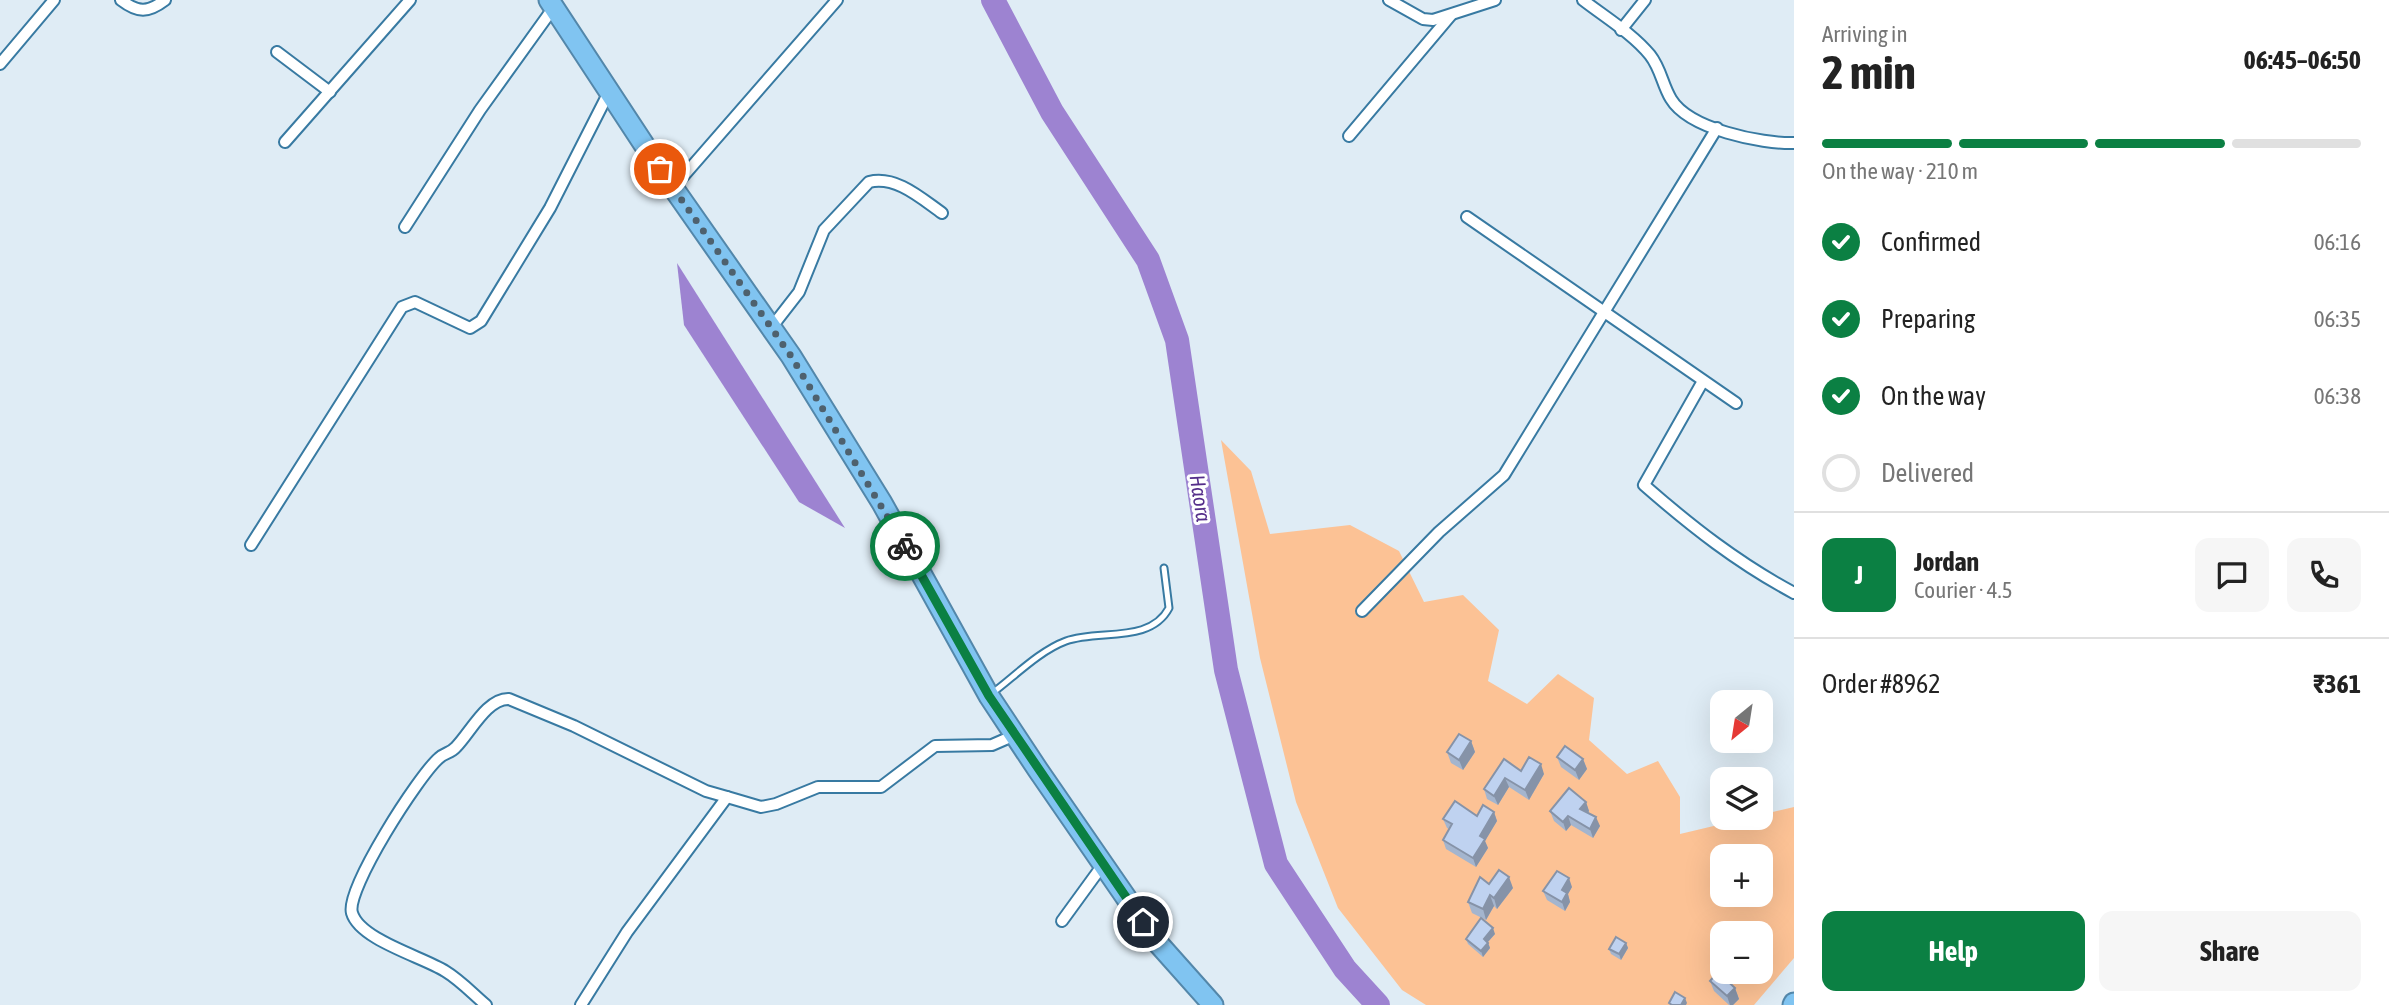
<!DOCTYPE html>
<html lang="en">
<head>
<meta charset="utf-8">
<style>
  :root { --surface:#fff; --page:#f6f6f6; --text:#222; --muted:#767676; --line:#e0e0e0; --accent:#0b8043 }
  body { margin:0; font-family:"Asap Condensed",sans-serif; background:var(--page); color:var(--text); height:100vh; display:flex; flex-direction:column; font-size:26px; white-space:nowrap }
  * { box-sizing:border-box; margin:0 }
  p { font-size:23px; color:var(--muted) }
  .icon { flex:none; width:38px; height:38px; fill:none; stroke:currentColor; stroke-width:2; stroke-linecap:round; stroke-linejoin:round }
  .map { position:relative; flex:1; overflow:hidden }
  .panel { display:flex; flex-direction:column; background:var(--surface); width:595px }
  .panel>* { flex:none }
  .needle { width:46px; rotate:210deg }
  .tools { position:absolute; left:1710px; top:690px; display:grid; gap:14px }
  .tools a { display:grid; place-items:center; width:63px; height:63px; border-radius:14px; background:var(--surface); box-shadow:0 7px 28px #0002; font-size:35px }
  .pin { position:absolute; display:grid; place-items:center; width:60px; height:60px; color:#fff; margin:-30px; border:4px solid #fff; border-radius:50%; box-shadow:0 2px 7px #0007 }
  .courier { position:absolute; display:grid; place-items:center; width:70px; height:70px; margin:-35px; border:5px solid #0b8043; border-radius:50%; background:#fff; color:#222; box-shadow:0 2px 9px #0007 }
  .overview em { font-style:normal; font-weight:700 }
  .overview div { display:flex; flex-direction:column-reverse }
  .overview { display:flex; align-items:center; justify-content:space-between; height:119px; padding:0 28px }
  h1 { font-size:46px; font-weight:700; line-height:52px }
  .bar { display:grid; grid-template-columns:repeat(4,1fr); gap:10px 7px; align-content:center; height:84px; padding:0 28px }
  .bar i { height:9px; border-radius:5px; background:var(--line) }
  .bar .active { background:var(--accent) }
  .bar p { grid-column:span 4 }
  .line { display:flex; align-items:center; gap:18px; padding:0 28px; border-top:2px solid var(--line) }
  .line div { flex:1 }
  .round { display:grid; place-items:center; flex:none; width:74px; height:74px; border-radius:14px; background:var(--page) }
  ol { padding:0 28px; list-style:none }
  li { display:flex; align-items:center; gap:21px; height:77px }
  li p { margin-inline-start:auto }
  li .icon { padding:7px; border-radius:50%; background:var(--accent); color:#fff; stroke-width:4 }
  li:last-child { color:var(--muted) }
  li i { width:38px; height:38px; border:4px solid var(--line); border-radius:50% }
  .primary-button { display:flex; gap:14px; margin-top:auto; padding:14px 28px }
  .primary-button a { flex:1; height:80px; border-radius:14px; background:var(--accent); color:#fff; font-size:28px; font-weight:700; line-height:80px; text-align:center }
  .primary-button a+a { background:var(--page); color:var(--text) }
  main { display:flex; flex:1; min-height:0 }
  .map>svg:first-child { display:block }
  .green { fill:#fcc295; fill-rule:evenodd }
  .water { fill:#9d83d1 }
  .lines { fill:none; stroke-linecap:round; stroke-linejoin:round }
  .river { stroke:#9d83d1; stroke-width:24 }
  .lane-casing { stroke:#387aa2; stroke-width:9 }
  .street-casing { stroke:#387aa2; stroke-width:14 }
  .highway-casing { stroke:#5387aa; stroke-width:23 }
  .lane { stroke:#fff; stroke-width:5 }
  .street { stroke:#fff; stroke-width:10 }
  .highway { stroke:#80c4f1; stroke-width:19 }
  .wall { fill:#a4b5ce }
  .shaded-wall { fill:#8693a8 }
  .building { fill:#bfd2f0; stroke:#8693a8; stroke-width:2 }
  .done { stroke:#4e616e; stroke-width:7; stroke-dasharray:0 12.6 }
  .route { stroke:#0b8043; stroke-width:9 }
  .labels { text-anchor:middle; dominant-baseline:central; stroke-width:6; stroke-linejoin:round; paint-order:stroke }
  .water-label { font-size:21px; font-style:italic; fill:#552e8a; stroke:#fff }
</style>
</head>
<body>
<main>
<div class="map">
<svg width="1794" height="1005" viewBox="0 0 1794 1005">
  <rect width="100%" height="100%" fill="#dfecf5"/>
  <path class="green" d="M1221 440 1251 471 1270 534 1350 525 1399 551 1424 602 1463 595 1499 630 1488 681 1527 704 1558 674 1594 698 1589 740 1627 774 1658 761 1680 797V834L1794 807V958L1754 1005H1426L1402 990 1338 908 1296 802 1260 658ZM1722 856H1760V894H1722ZM1722 933H1760V971H1722Z"/>
  <polygon class="water" points="677,263 845,528 799,502 684,325"/>
  <g class="lines">
    <polyline class="river" points="993,0 1052,112 1148,260 1177,340 1226,670 1276,864 1345,969 1378,1005"/>
    <defs>
      <path id="lane" d="M991 694C1014 677 1039 651 1066 641 1099 629 1150 644 1169 608L1164 568"/>
      <g id="street">
        <path d="M121 0C138 13 148 13 165 0"/>
        <polyline points="1389,0 1423,19 1433,20 1495,0"/>
        <path d="M1583 0C1605 17 1633 34 1650 55 1661 69 1662 84 1671 99 1689 129 1761 144 1794 143"/>
        <polyline points="1621,30 1645,0"/>
        <polyline points="277,52 330,92"/>
        <polyline points="0,64 54,0"/>
        <polyline points="1349,136 1451,15"/>
        <polyline points="285,142 410,0"/>
        <polyline points="673,188 837,0"/>
        <polyline points="1467,217 1736,403"/>
        <polyline points="405,227 480,110 554,7"/>
        <path d="M771 328 799 292 824 230 869 182C896 175 922 199 942 213"/>
        <path d="M1703 381 1644 485C1692 527 1738 563 1794 593"/>
        <polyline points="251,545 402,307 415,302 470,328 481,321 550,208 609,92"/>
        <polyline points="1362,611 1439,532 1504,475 1717,128"/>
        <polyline points="1062,921 1102,866"/>
        <path d="M486 1005C473 994 460 980 445 971 423 957 360 940 352 913 345 890 419 775 439 758 444 753 451 753 456 747 470 733 487 698 509 699L574 726 706 791 727 797"/>
        <polyline points="581,1005 627,932 727,797 761,807 776,804 818,787 881,787 935,746 992,745 1015,735"/>
      </g>
      <g id="highway">
        <polyline points="549,0 660,169 791,356 882,503 989,696 1038,770 1156,941 1213,1005"/>
        <polyline points="1793,1005 1794,1003"/>
      </g>
    </defs>
    <use href="#lane" class="lane-casing"/>
    <use href="#street" class="street-casing"/>
    <use href="#highway" class="highway-casing"/>
    <use href="#lane" class="lane"/>
    <use href="#street" class="street"/>
    <use href="#highway" class="highway"/>
  </g>
  <g class="wall">
    <polygon points="1471,741 1475,752 1463,770 1451,763 1447,752"/>
    <polygon points="1557,757 1583,759 1587,769 1579,780 1561,767"/>
    <polygon points="1521,771 1544,774 1529,800 1509,787 1498,805 1487,799 1484,789"/>
    <polygon points="1586,802 1589,811 1588,813 1600,826 1593,838 1571,825 1566,831 1554,821 1550,811"/>
    <polygon points="1494,812 1497,821 1485,841 1488,848 1476,867 1446,849 1443,840 1449,829 1447,828 1443,819 1477,816"/>
    <polygon points="1489,884 1513,888 1497,909 1494,906 1486,920 1472,913 1468,902"/>
    <polygon points="1572,887 1568,894 1570,902 1565,911 1547,900 1543,891"/>
    <polygon points="1495,934 1488,942 1490,948 1483,957 1468,944 1466,939"/>
    <polygon points="1626,943 1628,948 1621,960 1611,954 1609,949"/>
    <polygon points="1710,981 1735,988 1739,999 1733,1005 1729,1005 1714,991"/>
  </g>
  <g class="shaded-wall">
    <polygon points="1471,741 1475,752 1463,770 1459,760"/>
    <polygon points="1583,759 1587,769 1579,780 1575,770"/>
    <polygon points="1541,764 1544,774 1529,800 1525,790"/>
    <polygon points="1505,778 1509,787 1498,805 1494,796"/>
    <polygon points="1586,802 1589,811 1584,818 1580,809"/>
    <polygon points="1494,812 1497,821 1485,841 1488,848 1476,867 1473,858 1480,836"/>
    <polygon points="1568,816 1571,825 1566,831 1563,822"/>
    <polygon points="1596,817 1600,826 1593,838 1590,829"/>
    <polygon points="1509,877 1513,888 1497,909 1494,898"/>
    <polygon points="1569,878 1572,887 1568,894 1570,902 1565,911 1562,902 1562,890"/>
    <polygon points="1490,895 1494,906 1486,920 1483,909"/>
    <polygon points="1493,928 1495,934 1486,944 1484,939"/>
    <polygon points="1488,943 1490,948 1483,957 1481,951"/>
    <polygon points="1626,943 1628,948 1621,960 1619,954"/>
    <polygon points="1735,988 1739,999 1733,1005 1730,1005 1727,996"/>
    <polygon points="1685,998 1687,1003 1686,1005 1681,1005"/>
  </g>
  <g class="building">
    <polygon points="1459,734 1471,741 1459,760 1447,752"/>
    <polygon points="1565,746 1583,759 1575,770 1557,757"/>
    <polygon points="1529,757 1541,764 1525,790 1505,778 1494,796 1484,789 1504,759 1521,771"/>
    <polygon points="1569,788 1586,802 1580,809 1596,817 1590,829 1568,816 1563,822 1550,811"/>
    <polygon points="1455,801 1477,816 1483,805 1494,812 1480,836 1485,839 1473,858 1443,840 1452,824 1443,819"/>
    <polygon points="1499,870 1509,877 1494,898 1490,895 1483,909 1468,902 1480,877 1489,884"/>
    <polygon points="1557,871 1569,878 1562,890 1567,893 1562,902 1543,891"/>
    <polygon points="1481,918 1493,928 1484,939 1488,943 1481,951 1466,939"/>
    <polygon points="1616,937 1626,943 1619,954 1609,949"/>
    <polygon points="1718,972 1735,988 1727,996 1710,981"/>
    <polygon points="1675,992 1685,998 1681,1005 1672,1005 1669,1003"/>
  </g>
  <g class="lines">
    <polyline class="done" points="660,169 791,356 905,546"/>
    <polyline class="route" points="905,546 989,696 1143,922"/>
  </g>
  <g class="labels">
    <g class="water-label">
      <text transform="translate(1201 498) rotate(81)">Haora</text>
    </g>
  </g>
</svg>
<div class="tools">
<a><svg class="needle" viewBox="-14 -14 28 28"><path d="M0-13l5 13h-10z" fill="#e53935"/><path d="M0 13l5-13h-10z" fill="#767676"/></svg></a>
<a><svg class="icon" aria-label="layers" viewBox="0 0 24 24"><path d="M12 4l9 5-9 5-9-5zM3 14l9 5 9-5"/></svg></a>
<a>+</a>
<a>−</a>
</div>
<div class="pin" style="left:660px;top:169px;background:#ea580c"><svg class="icon" aria-label="bag" viewBox="0 0 24 24"><path d="M5 8h14l-1 12H6zM9 8a3 3 0 0 1 6 0"/></svg></div>
<div class="pin" style="left:1143px;top:922px;background:#1f2937"><svg class="icon" aria-label="home" viewBox="0 0 24 24"><path d="M3 11l9-7 9 7M6 9v11h12V9"/></svg></div>
<div class="courier" style="left:905px;top:546px"><svg class="icon" aria-label="bike" viewBox="0 0 24 24"><circle cx="6" cy="16" r="4"/><circle cx="18" cy="16" r="4"/><path d="M6 16l4-8h5l3 8M10 8l3 8H6M13 5h3"/></svg></div>
</div>
<section class="panel">
<div class="overview"><div><h1>2 min</h1><p>Arriving in</p></div><em>06:45–06:50</em></div>
<div class="bar"><i class="active"></i><i class="active"></i><i class="active"></i><i></i><p>On the way · 210 m</p></div>
<ol>
<li><svg class="icon" aria-label="check" viewBox="0 0 24 24"><path d="M5 12l5 5 9-10"/></svg>Confirmed<p>06:16</p></li>
<li><svg class="icon" aria-label="check" viewBox="0 0 24 24"><path d="M5 12l5 5 9-10"/></svg>Preparing<p>06:35</p></li>
<li><svg class="icon" aria-label="check" viewBox="0 0 24 24"><path d="M5 12l5 5 9-10"/></svg>On the way<p>06:38</p></li>
<li><i></i>Delivered</li>
</ol>
<div class="line" style="height:126px"><b class="round" style="background:var(--accent);color:#fff">J</b><div><b>Jordan</b><p>Courier · 4.5</p></div><a class="round"><svg class="icon" aria-label="chat" viewBox="0 0 24 24"><path d="M4 5h16v11H9l-5 4z"/></svg></a><a class="round"><svg class="icon" aria-label="phone" viewBox="0 0 24 24"><path d="M5 4h4l2 5-3 2q2 4 5 5l2-3 5 2v4C11 20 4 13 5 4z"/></svg></a></div>
<div class="line" style="height:91px"><div>Order #8962</div><b>₹361</b></div>
<div class="primary-button"><a>Help</a><a>Share</a></div>
</section>
</main>
</body>
</html>
